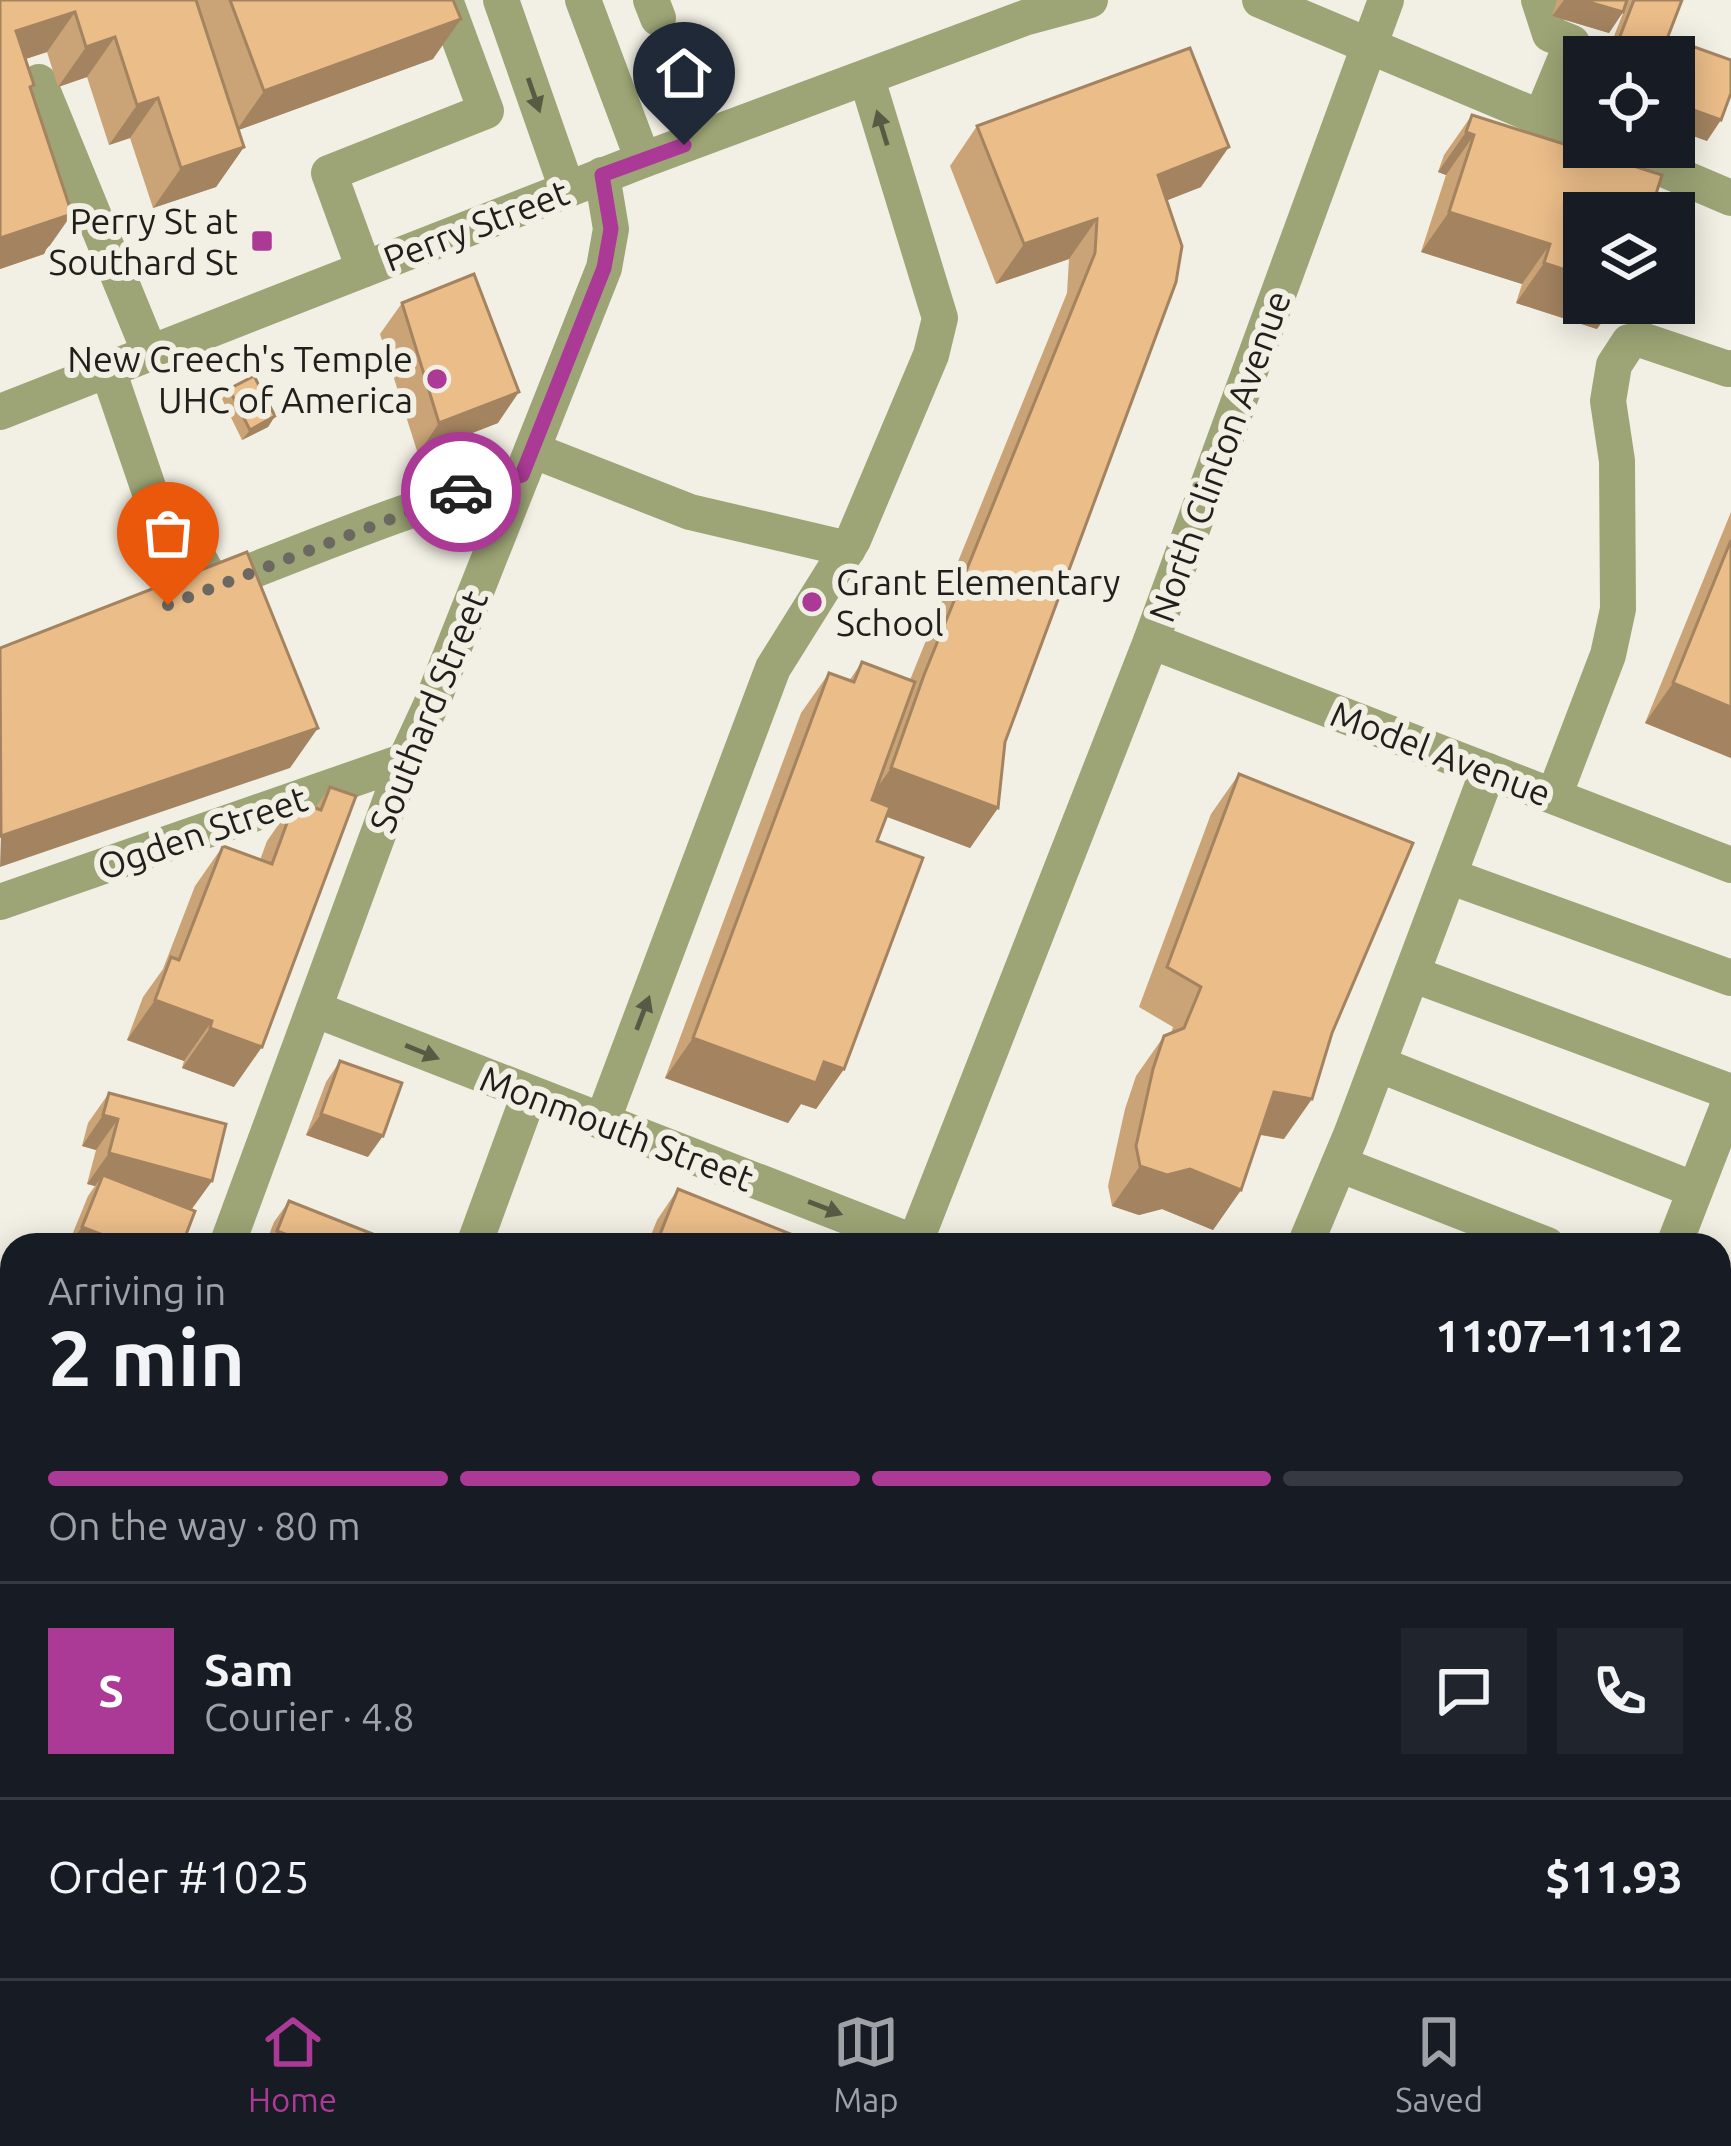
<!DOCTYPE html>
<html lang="en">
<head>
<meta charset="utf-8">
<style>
  :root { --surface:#171b24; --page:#20242c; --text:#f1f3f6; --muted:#9ea1a6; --line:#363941; --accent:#ab3a96 }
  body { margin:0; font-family:Ubuntu,sans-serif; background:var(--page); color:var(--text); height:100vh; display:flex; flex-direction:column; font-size:45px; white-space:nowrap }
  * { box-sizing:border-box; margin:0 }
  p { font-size:39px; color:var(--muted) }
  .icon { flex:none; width:66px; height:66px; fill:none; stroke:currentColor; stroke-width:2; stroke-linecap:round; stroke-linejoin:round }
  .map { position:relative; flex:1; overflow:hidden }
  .drawer { position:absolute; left:0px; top:1233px; width:1731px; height:747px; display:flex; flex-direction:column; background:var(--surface); border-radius:36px 36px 0 0; box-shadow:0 6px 30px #0003 }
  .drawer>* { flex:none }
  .fabs { position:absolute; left:1563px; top:36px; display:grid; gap:24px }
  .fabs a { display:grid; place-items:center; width:132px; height:132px; border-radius:0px; background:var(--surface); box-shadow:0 6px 30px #0003; font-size:60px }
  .pin { position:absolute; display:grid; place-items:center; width:102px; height:102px; color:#fff; margin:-123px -51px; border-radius:50% 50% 50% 0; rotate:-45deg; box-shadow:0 0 12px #0007 }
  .pin .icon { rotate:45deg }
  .courier { position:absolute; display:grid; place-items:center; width:120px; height:120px; margin:-60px; border:9px solid #ab3a96; border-radius:50%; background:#fff; color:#222; box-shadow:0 3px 15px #0007 }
  .summary em { font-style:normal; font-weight:600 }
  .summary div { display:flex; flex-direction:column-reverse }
  .summary { display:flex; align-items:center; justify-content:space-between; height:204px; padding:0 48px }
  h1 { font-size:78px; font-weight:600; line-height:90px }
  .bar { display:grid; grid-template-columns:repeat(4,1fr); gap:18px 12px; align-content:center; height:144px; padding:0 48px }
  .bar i { height:15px; border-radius:9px; background:var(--line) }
  .bar .current { background:var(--accent) }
  .bar p { grid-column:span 4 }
  .line { display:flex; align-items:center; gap:30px; padding:0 48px; border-top:3px solid var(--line) }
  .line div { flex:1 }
  .round { display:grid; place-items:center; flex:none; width:126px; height:126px; border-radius:0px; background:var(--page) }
  .dock { display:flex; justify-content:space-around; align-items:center; height:168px; border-top:3px solid var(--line); background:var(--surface); font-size:33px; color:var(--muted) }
  .dock a { display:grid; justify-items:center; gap:6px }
  .dock .current { color:var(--accent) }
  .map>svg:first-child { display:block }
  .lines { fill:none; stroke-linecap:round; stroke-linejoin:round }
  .minor { stroke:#9da576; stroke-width:36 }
  .wall { fill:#caa376 }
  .shaded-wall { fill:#a48460 }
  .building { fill:#ebbd89; stroke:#a48460; stroke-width:3 }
  .oneway { fill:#585b44 }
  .done { stroke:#6a6861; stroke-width:12; stroke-dasharray:0 21.6 }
  .route { stroke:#ab3a96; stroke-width:15 }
  .poi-dot { fill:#ab3a96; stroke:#f2efe4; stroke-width:4.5 }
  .labels { text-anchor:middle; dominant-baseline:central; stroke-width:12; stroke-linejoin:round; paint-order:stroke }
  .poi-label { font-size:36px; fill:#201f1b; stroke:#f2efe4; text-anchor:end }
  .street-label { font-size:36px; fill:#201f1b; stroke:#f2efe4 }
</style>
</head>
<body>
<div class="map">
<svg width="1731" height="1978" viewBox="0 0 1731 1978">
  <rect width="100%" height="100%" fill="#f2efe4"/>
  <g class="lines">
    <g class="minor">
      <polyline points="501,0 567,189"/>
      <polyline points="583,0 643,160"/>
      <polyline points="651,0 658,18"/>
      <polyline points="1260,0 1584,136"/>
      <polyline points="1539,0 1550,34 1572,43 1541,118"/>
      <polyline points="39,82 150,353"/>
      <polyline points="1611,147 1731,198"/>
      <polyline points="364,269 329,173 486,111 445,0"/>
      <polyline points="108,370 161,525 187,537 214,586"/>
      <polyline points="0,412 643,160 1027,17 1090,0"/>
      <polyline points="532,450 690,512 848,549"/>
      <path d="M211 587C314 547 416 504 522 475"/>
      <polyline points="1151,641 1731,865"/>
      <polyline points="1554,796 1608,655 1618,609 1617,461 1608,401 1614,365 1629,342 1642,340 1728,369 1731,368"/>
      <polyline points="1449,876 1731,978"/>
      <polyline points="0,902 405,761"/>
      <polyline points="1412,974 1731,1092"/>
      <polyline points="314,1009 921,1245"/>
      <polyline points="1378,1064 1695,1190"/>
      <polyline points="602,1122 773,668 853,540 931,355 940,318 867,79"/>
      <polyline points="1339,1164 1547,1245"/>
      <polyline points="227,1245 405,761 431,705 604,268 611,229 602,175"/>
      <polyline points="474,1245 529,1095"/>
      <polyline points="914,1245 1151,641 1386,0"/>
      <polyline points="1305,1245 1351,1135 1488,771"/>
      <polyline points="1674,1245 1731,1098"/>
      <polyline points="1719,1552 1731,1556"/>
      <polyline points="0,1814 12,1787"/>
      <polyline points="1286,1968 1311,1978"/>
      <polyline points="627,1978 631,1968"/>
    </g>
  </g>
  <g class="wall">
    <polygon points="0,0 453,0 433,59 238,130 244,147 216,187 153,208 130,138 109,145 87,77 58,87 47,52 26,59 34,85 31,90 44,254 0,269"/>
    <polygon points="1557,0 1627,0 1623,12 1609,33 1552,16"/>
    <polygon points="1628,0 1682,0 1660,56 1672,39 1707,141 1674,129 1674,57 1606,57"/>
    <polygon points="1472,115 1597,329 1516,303 1522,284 1421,252 1446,175 1438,172 1444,155"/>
    <polygon points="977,126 1201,187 1167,200 1005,742 998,808 970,848 887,816 877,841 844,1069 816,1109 801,1104 788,1123 665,1078 801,713 829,673 849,681 862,662 910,680 1067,293 1069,259 996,284 950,166"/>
    <polygon points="402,303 498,423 418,454 380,334"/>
    <polygon points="229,389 275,416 268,427 242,440 222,399"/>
    <polygon points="1731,512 1731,758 1645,723"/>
    <polygon points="1239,774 1284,1139 1260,1135 1241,1190 1213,1230 1162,1209 1139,1215 1112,1206 1108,1186 1125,1109 1136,1076 1164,1036 1171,1033 1173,1027 1139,1007 1211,814"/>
    <polygon points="330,787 234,1087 182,1068 184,1061 127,1040 143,997 163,969 195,886 223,846 260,860 267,841 295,801 315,808"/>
    <polygon points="340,1061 368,1157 306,1135 326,1082"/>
    <polygon points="109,1093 212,1181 192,1209 182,1245 68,1245 88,1196 95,1186 87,1184 96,1150 82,1146 88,1123"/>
    <polygon points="678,1189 806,1245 647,1245 657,1220"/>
    <polygon points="289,1201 391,1245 265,1245 274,1222"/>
    <polygon points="12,1396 12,1457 0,1452 0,1424 7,1403"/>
    <polygon points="1731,1595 1731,1859 1725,1868 1719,1866 1719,1612"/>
    <polygon points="717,1968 1130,1968 1126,1978 713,1978"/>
    <polygon points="1516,1968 1572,1968 1568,1978 1511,1978"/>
  </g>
  <g class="shaded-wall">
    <polygon points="1564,0 1582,0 1623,12 1609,33 1552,16"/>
    <polygon points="75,12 47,52 0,67 16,31"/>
    <polygon points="461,19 433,59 236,131 264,91"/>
    <polygon points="115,37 87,77 58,87 86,47"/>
    <polygon points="158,98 130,138 109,145 137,105"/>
    <polygon points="1674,103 1721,120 1707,141 1674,129"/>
    <polygon points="1466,132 1474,135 1446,175 1438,172"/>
    <polygon points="244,147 216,187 153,208 181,168"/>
    <polygon points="1229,147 1201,187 1130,215 1158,175"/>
    <polygon points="1449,212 1550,244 1522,284 1421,252"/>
    <polygon points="72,214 44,254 0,269 0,238"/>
    <polygon points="1097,219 1069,259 996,284 1024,244"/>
    <polygon points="1544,263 1584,276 1584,303 1616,303 1597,329 1516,303"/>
    <polygon points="519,392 498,423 418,454 439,423"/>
    <polygon points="275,416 268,427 242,440 250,430"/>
    <polygon points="1673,683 1731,707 1731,758 1645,723"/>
    <polygon points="318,728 290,768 0,867 1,836"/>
    <polygon points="891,768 998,808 970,848 863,808"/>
    <polygon points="155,1000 212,1021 184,1061 127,1040"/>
    <polygon points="210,1028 262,1047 234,1087 182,1068"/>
    <polygon points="693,1038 824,1062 844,1069 816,1109 801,1104 788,1123 665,1078"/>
    <polygon points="1274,1092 1312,1099 1284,1139 1246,1132"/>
    <polygon points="321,1114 383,1136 368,1157 306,1135"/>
    <polygon points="103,1115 118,1119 96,1150 82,1146"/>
    <polygon points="109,1153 212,1181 190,1211 103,1175 95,1186 87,1184"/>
    <polygon points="1140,1166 1190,1169 1241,1190 1213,1230 1162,1209 1139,1215 1112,1206"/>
    <polygon points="82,1227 129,1245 69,1245"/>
    <polygon points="277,1231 314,1245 267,1245"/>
    <polygon points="5,1428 12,1431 12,1457 0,1452 0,1436"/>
    <polygon points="1719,1445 1731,1449 1731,1498 1719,1494"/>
    <polygon points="1719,1668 1729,1670 1719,1684"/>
    <polygon points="1719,1829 1731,1832 1731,1859 1725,1868 1719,1866"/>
    <polygon points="17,1968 72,1968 103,1978 24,1978 13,1974"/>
    <polygon points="313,1968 358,1968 351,1978 340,1978"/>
    <polygon points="727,1968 745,1968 770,1978 720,1978"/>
  </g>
  <g class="building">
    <polygon points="0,0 196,0 244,147 181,168 158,98 137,105 115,37 86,47 75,12 16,31 34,85 30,87 72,214 0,238"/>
    <polygon points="230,0 453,0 461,19 264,91"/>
    <polygon points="1582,0 1627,0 1623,12"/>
    <polygon points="1634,0 1682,0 1660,57 1612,57"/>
    <polygon points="1672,39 1731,60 1731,93 1721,120 1674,103 1674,57 1666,57"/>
    <polygon points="1190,48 1229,147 1158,175 1182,246 1176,282 1005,742 998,808 891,768 924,675 1095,253 1097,219 1024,244 977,126"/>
    <polygon points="1472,115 1662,175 1650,213 1584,213 1584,276 1544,263 1550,244 1449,212 1474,135 1466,132"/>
    <polygon points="474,274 519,392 439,423 402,303"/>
    <polygon points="254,376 275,416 250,430 229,389"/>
    <polygon points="1731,540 1731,707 1673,683"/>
    <polygon points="247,552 318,728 1,836 0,648"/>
    <polygon points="862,662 915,682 872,800 890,807 877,841 923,858 844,1069 824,1062 816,1083 693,1038 829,673 854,682"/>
    <polygon points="1239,774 1413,843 1332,1033 1312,1099 1274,1092 1241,1190 1190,1169 1167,1175 1140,1166 1136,1146 1153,1069 1164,1036 1184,1028 1201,987 1167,967"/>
    <polygon points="330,787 356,796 262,1047 210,1028 212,1021 155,1000 171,957 179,960 223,846 272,864 295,801 321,810"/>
    <polygon points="340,1061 402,1083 383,1136 321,1114"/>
    <polygon points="109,1093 226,1124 212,1181 109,1153 118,1119 103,1115"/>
    <polygon points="103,1175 195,1211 182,1245 129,1245 82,1227"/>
    <polygon points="678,1189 808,1241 806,1245 664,1245 657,1242"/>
    <polygon points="289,1201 393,1242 391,1245 314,1245 277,1231"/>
    <polygon points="0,1281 12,1285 12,1303 6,1322 0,1320"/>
    <polygon points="1719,1372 1731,1376 1731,1449 1719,1445"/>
    <polygon points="12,1410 12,1431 5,1428"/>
    <polygon points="1731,1611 1731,1832 1719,1829 1719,1702 1729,1670 1719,1668 1719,1650"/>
    <polygon points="72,1968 117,1968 113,1978 103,1978"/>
    <polygon points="745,1968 1130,1968 1126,1978 770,1978"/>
    <polygon points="1521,1968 1572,1968 1568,1978 1517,1978"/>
    <polygon points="1620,1968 1683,1968 1679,1978 1617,1978"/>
    <polygon points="1715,1970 1731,1976 1731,1978 1713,1978"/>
  </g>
  <defs><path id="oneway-solid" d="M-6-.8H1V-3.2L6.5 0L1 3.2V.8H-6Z" transform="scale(3)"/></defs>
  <g class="oneway">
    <use href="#oneway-solid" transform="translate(534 95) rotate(71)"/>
    <use href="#oneway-solid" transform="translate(882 128) rotate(-107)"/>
    <use href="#oneway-solid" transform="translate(643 1013) rotate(-69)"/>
    <use href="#oneway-solid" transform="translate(422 1052) rotate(22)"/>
    <use href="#oneway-solid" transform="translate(825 1208) rotate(21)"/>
  </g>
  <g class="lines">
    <polyline class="done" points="168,605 461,492"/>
    <polyline class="route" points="461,492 522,475 604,268 611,229 602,175 684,145"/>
  </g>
  <g class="poi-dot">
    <rect x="250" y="229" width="24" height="24" rx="6"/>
    <circle cx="437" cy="379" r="12"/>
    <circle cx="812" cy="602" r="12"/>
  </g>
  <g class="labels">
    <g class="poi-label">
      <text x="238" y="220">Perry St at<tspan x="238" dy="41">Southard St</tspan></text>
      <text x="413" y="358">New Creech's Temple<tspan x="413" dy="41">UHC of America</tspan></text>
      <text x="836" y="581" text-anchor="start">Grant Elementary<tspan x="836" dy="41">School</tspan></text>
    </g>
    <g class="street-label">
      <text transform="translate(476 225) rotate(-21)">Perry Street</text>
      <text transform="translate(1219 456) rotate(-70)">North Clinton Avenue</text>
      <text transform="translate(428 711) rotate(-68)">Southard Street</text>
      <text transform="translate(1441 753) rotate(21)">Model Avenue</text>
      <text transform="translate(202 832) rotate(-19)">Ogden Street</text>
      <text transform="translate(617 1128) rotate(21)">Monmouth Street</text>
    </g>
  </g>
</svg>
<div class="fabs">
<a><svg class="icon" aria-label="locate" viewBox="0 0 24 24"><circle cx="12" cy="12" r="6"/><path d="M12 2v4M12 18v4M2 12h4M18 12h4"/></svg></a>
<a><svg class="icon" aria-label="layers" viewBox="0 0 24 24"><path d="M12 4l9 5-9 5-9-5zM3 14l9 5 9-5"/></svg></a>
</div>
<div class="pin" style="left:168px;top:605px;background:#ea580c"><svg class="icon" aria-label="bag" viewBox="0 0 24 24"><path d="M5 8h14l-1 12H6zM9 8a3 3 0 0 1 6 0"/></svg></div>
<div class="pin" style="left:684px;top:145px;background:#1f2937"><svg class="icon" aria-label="home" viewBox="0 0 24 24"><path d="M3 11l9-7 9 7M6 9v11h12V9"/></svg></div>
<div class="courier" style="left:461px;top:492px"><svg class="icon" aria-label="car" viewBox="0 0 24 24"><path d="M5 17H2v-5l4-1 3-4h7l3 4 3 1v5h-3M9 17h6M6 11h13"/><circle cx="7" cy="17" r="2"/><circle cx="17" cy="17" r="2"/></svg></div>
<section class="drawer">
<div class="summary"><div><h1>2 min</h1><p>Arriving in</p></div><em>11:07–11:12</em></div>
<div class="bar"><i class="current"></i><i class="current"></i><i class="current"></i><i></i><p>On the way · 80 m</p></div>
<div class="line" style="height:216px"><b class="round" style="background:var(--accent);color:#fff">S</b><div><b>Sam</b><p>Courier · 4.8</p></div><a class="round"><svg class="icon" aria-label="chat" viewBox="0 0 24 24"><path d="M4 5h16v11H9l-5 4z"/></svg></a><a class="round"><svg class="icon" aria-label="phone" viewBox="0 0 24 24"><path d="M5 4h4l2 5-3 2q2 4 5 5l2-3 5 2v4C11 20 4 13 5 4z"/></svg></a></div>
<div class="line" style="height:156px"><div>Order #1025</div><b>$11.93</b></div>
</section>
</div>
<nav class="dock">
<a class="current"><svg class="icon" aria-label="home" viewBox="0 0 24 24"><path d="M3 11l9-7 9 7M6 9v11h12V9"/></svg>Home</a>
<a><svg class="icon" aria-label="map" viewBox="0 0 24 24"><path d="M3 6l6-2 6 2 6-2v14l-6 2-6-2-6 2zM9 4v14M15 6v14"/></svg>Map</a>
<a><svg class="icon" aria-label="saved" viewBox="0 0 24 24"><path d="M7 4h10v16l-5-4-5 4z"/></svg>Saved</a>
</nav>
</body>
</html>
